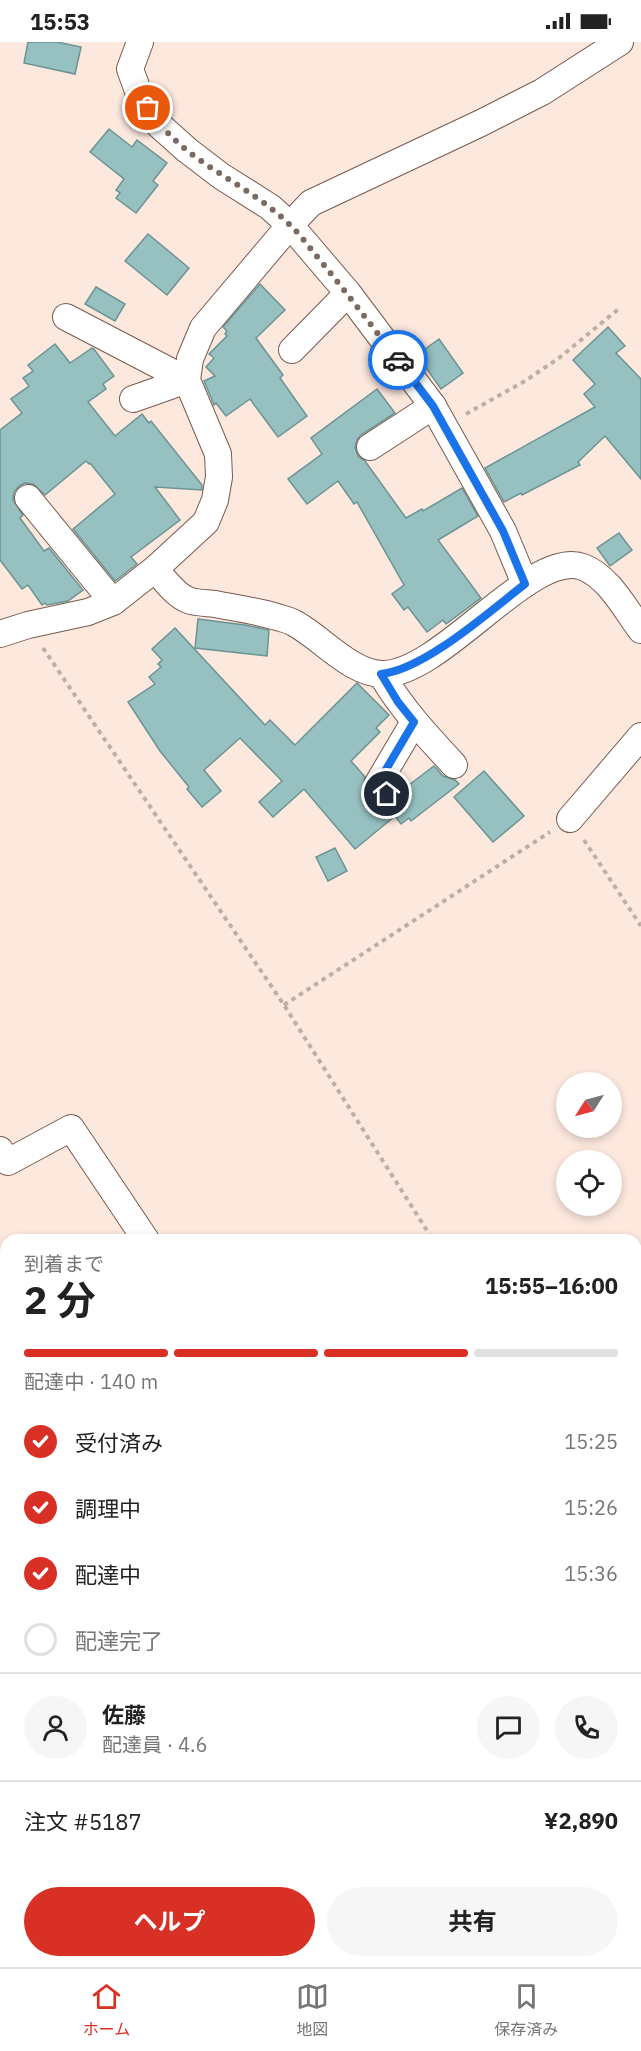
<!DOCTYPE html>
<html lang="ja">
<head>
<meta charset="utf-8">
<style>
  :root { --surface:#fff; --page:#f6f6f6; --text:#222; --muted:#767676; --line:#e0e0e0; --accent:#d93025 }
  body { margin:0; font-family:"IBM Plex Sans","Noto Sans JP",sans-serif; background:var(--page); color:var(--text); height:100vh; display:flex; flex-direction:column; font-size:22px; white-space:nowrap }
  * { box-sizing:border-box; margin:0 }
  p { font-size:20px; color:var(--muted) }
  .icon { flex:none; width:33px; height:33px; fill:none; stroke:currentColor; stroke-width:2; stroke-linecap:round; stroke-linejoin:round }
  .map { position:relative; flex:1; overflow:hidden }
  .details { position:absolute; left:0px; top:1192px; width:642px; height:734px; display:flex; flex-direction:column; background:var(--surface); border-radius:18px 18px 0 0; box-shadow:0 3px 9px #0003 }
  .details>* { flex:none }
  .needle { width:39px; rotate:234deg }
  .buttons { position:absolute; left:556px; top:1030px; display:grid; gap:12px }
  .buttons a { display:grid; place-items:center; width:66px; height:66px; border-radius:50%; background:var(--surface); box-shadow:0 3px 9px #0003; font-size:30px }
  .pin { position:absolute; display:grid; place-items:center; width:51px; height:51px; color:#fff; margin:-26px; border:3px solid #fff; border-radius:50%; box-shadow:0 2px 6px #0007 }
  .courier { position:absolute; display:grid; place-items:center; width:60px; height:60px; margin:-30px; border:4px solid #1a73e8; border-radius:50%; background:#fff; color:#222; box-shadow:0 2px 8px #0007 }
  .headline em { font-style:normal; font-weight:700 }
  .headline div { display:flex; flex-direction:column-reverse }
  .headline { display:flex; align-items:center; justify-content:space-between; height:102px; padding:0 24px }
  h1 { font-size:39px; font-weight:700; line-height:45px }
  .bar { display:grid; grid-template-columns:repeat(4,1fr); gap:9px 6px; align-content:center; height:72px; padding:0 24px }
  .bar i { height:8px; border-radius:4px; background:var(--line) }
  .bar .on { background:var(--accent) }
  .bar p { grid-column:span 4 }
  .line { display:flex; align-items:center; gap:15px; padding:0 24px; border-top:2px solid var(--line) }
  .line div { flex:1 }
  .round { display:grid; place-items:center; flex:none; width:63px; height:63px; border-radius:32px; background:var(--page) }
  ol { padding:0 24px; list-style:none }
  li { display:flex; align-items:center; gap:18px; height:66px }
  li p { margin-inline-start:auto }
  li .icon { padding:6px; border-radius:50%; background:var(--accent); color:#fff; stroke-width:4 }
  li:last-child { color:var(--muted) }
  li i { width:33px; height:33px; border:3px solid var(--line); border-radius:50% }
  .action { display:flex; gap:12px; margin-top:auto; padding:12px 24px }
  .action a { flex:1; height:69px; border-radius:36px; background:var(--accent); color:#fff; font-size:24px; font-weight:700; line-height:69px; text-align:center }
  .action a+a { background:var(--page); color:var(--text) }
  .status { display:flex; justify-content:space-between; align-items:center; height:42px; padding:0 30px; background:var(--surface); direction:ltr }
  .status svg { height:16px; fill:currentColor }
  .tabs { display:flex; justify-content:space-around; align-items:center; height:84px; border-top:2px solid var(--line); background:var(--surface); font-size:16px; color:var(--muted) }
  .tabs a { display:grid; justify-items:center; gap:3px }
  .tabs .on { color:var(--accent) }
  .map>svg:first-child { display:block }
  .building { fill:#97c1c1; stroke:#6b9394; stroke-width:1.5 }
  .lines { fill:none; stroke-linecap:round; stroke-linejoin:round }
  .minor-casing { stroke:#775a4c; stroke-width:28 }
  .path { stroke:#c0ada4; stroke-width:4; stroke-dasharray:4.5 4.5; stroke-linecap:butt }
  .minor { stroke:#fff; stroke-width:26 }
  .done { stroke:#7a6a62; stroke-width:6; stroke-dasharray:0 10.8 }
  .route { stroke:#1a73e8; stroke-width:8 }
</style>
</head>
<body>
<div class="status"><b>15:53</b><svg viewBox="0 0 49 12"><path d="M0 12V9h3v3zM5 12V6h3v6zM10 12V3h3v9zM15 12V0h3v12zM26 1h20v11H26zM47 4h2v5h-2z"/></svg></div>
<div class="map">
<svg width="641" height="1925" viewBox="0 0 641 1925">
  <rect width="100%" height="100%" fill="#fde8de"/>
  <g class="building">
    <polygon points="28,0 57,0 81,5 75,32 24,21"/>
    <polygon points="109,87 132,105 137,98 167,121 153,139 158,143 136,171 116,156 120,151 116,148 124,137 90,110"/>
    <polygon points="148,192 189,226 167,253 125,219"/>
    <polygon points="260,242 285,268 256,296 283,333 280,336 307,374 278,395 250,357 226,374 216,361 214,363 204,339 215,334 206,325 214,316 209,312 227,294 225,292 227,289 223,285"/>
    <polygon points="96,245 125,262 115,279 85,262"/>
    <polygon points="608,285 625,304 616,311 641,337 641,437 605,394 578,420 580,423 522,453 521,451 504,460 485,426 595,365 584,352 595,342 573,318"/>
    <polygon points="439,297 463,331 441,347 417,313"/>
    <polygon points="55,302 70,321 92,306 94,307 114,334 103,342 106,347 88,360 115,394 142,372 149,381 151,379 202,443 202,448 155,445 180,478 131,515 137,522 115,539 73,487 115,452 90,421 89,422 86,419 45,453 33,442 25,441 19,444 14,450 13,458 23,473 20,476 44,509 49,506 83,548 68,559 47,563 45,561 42,563 28,543 22,547 0,518 0,388 22,371 11,357 29,344 23,336 33,329 28,323"/>
    <polygon points="377,347 395,371 361,393 357,398 355,405 358,414 365,419 406,476 422,467 423,469 462,446 478,474 438,498 481,556 446,582 443,578 427,590 408,565 404,568 392,552 404,543 357,460 354,462 338,439 307,462 288,437 322,412 311,396"/>
    <polygon points="619,491 632,508 610,524 597,506"/>
    <polygon points="198,577 245,583 269,588 267,614 195,606"/>
    <polygon points="175,586 265,683 270,678 295,703 357,641 389,673 376,686 380,690 351,719 365,735 363,743 366,750 381,766 389,767 396,764 401,757 401,749 434,724 443,734 455,738 459,742 411,779 409,776 401,782 395,774 355,807 304,747 273,775 259,760 282,739 240,696 204,728 221,749 202,765 187,747 189,745 160,709 128,660 155,642 149,635 161,625 158,622 162,618 152,607"/>
    <polygon points="484,729 524,774 493,800 454,755"/>
    <polygon points="335,806 347,829 328,839 316,815"/>
  </g>
  <g class="lines">
    <defs>
      <g id="minor">
        <polyline points="140,0 130,27 138,49 159,83 187,108 221,134 270,165 290,183 348,251 433,364 503,489 525,542"/>
        <polyline points="66,275 187,338 133,357"/>
        <polyline points="292,308 348,251"/>
        <polyline points="370,405 433,364"/>
        <polyline points="28,456 113,560"/>
        <path d="M155 527C164 537 175 553 188 558 195 561 207 561 215 562 236 566 257 569 277 575 283 577 289 578 294 581 321 595 352 633 384 632 444 630 532 506 583 525 609 535 625 567 641 588"/>
        <polyline points="0,592 28,583 88,570 113,560 155,527 206,480 215,458 219,435 218,412 187,338 190,317 203,286 290,183 311,161 481,81 542,50 620,0"/>
        <path d="M381 632C402 667 426 693 454 723"/>
        <polyline points="387,752 378,741 414,680"/>
        <polyline points="570,777 641,694"/>
        <polyline points="0,1108 8,1120 71,1086 146,1198"/>
        <polyline points="0,1707 6,1704"/>
        <polyline points="0,1793 6,1808"/>
        <polyline points="51,1920 53,1925"/>
        <polyline points="373,1920 375,1925"/>
        <polyline points="632,1920 635,1925"/>
      </g>
    </defs>
    <use href="#minor" class="minor-casing"/>
    <g class="path">
      <polyline points="466,372 525,339 559,316 621,265"/>
      <polyline points="43,606 284,963 433,1198"/>
      <polyline points="584,798 641,884"/>
      <polyline points="284,963 550,790"/>
      <polyline points="636,1265 641,1262"/>
      <polyline points="636,1506 641,1513"/>
    </g>
    <use href="#minor" class="minor"/>
  </g>
  <g class="lines">
    <path class="done" d="M148 66C183 121 245 139 289 182 300 192 309 205 319 217 346 250 372 284 398 318"/>
    <path class="route" d="M387 752 378 741 414 680 398 660 381 632C424 628 490 569 525 542L503 489 433 364 398 318"/>
  </g>
</svg>
<div class="buttons">
<a><svg class="needle" viewBox="-14 -14 28 28"><path d="M0-13l5 13h-10z" fill="#e53935"/><path d="M0 13l5-13h-10z" fill="#767676"/></svg></a>
<a><svg class="icon" aria-label="locate" viewBox="0 0 24 24"><circle cx="12" cy="12" r="6"/><path d="M12 2v4M12 18v4M2 12h4M18 12h4"/></svg></a>
</div>
<div class="pin" style="left:148px;top:66px;background:#ea580c"><svg class="icon" aria-label="bag" viewBox="0 0 24 24"><path d="M5 8h14l-1 12H6zM9 8a3 3 0 0 1 6 0"/></svg></div>
<div class="pin" style="left:387px;top:752px;background:#1f2937"><svg class="icon" aria-label="home" viewBox="0 0 24 24"><path d="M3 11l9-7 9 7M6 9v11h12V9"/></svg></div>
<div class="courier" style="left:398px;top:318px"><svg class="icon" aria-label="car" viewBox="0 0 24 24"><path d="M5 17H2v-5l4-1 3-4h7l3 4 3 1v5h-3M9 17h6M6 11h13"/><circle cx="7" cy="17" r="2"/><circle cx="17" cy="17" r="2"/></svg></div>
<section class="details">
<div class="headline"><div><h1>2 分</h1><p>到着まで</p></div><em>15:55–16:00</em></div>
<div class="bar"><i class="on"></i><i class="on"></i><i class="on"></i><i></i><p>配達中 · 140 m</p></div>
<ol>
<li><svg class="icon" aria-label="check" viewBox="0 0 24 24"><path d="M5 12l5 5 9-10"/></svg>受付済み<p>15:25</p></li>
<li><svg class="icon" aria-label="check" viewBox="0 0 24 24"><path d="M5 12l5 5 9-10"/></svg>調理中<p>15:26</p></li>
<li><svg class="icon" aria-label="check" viewBox="0 0 24 24"><path d="M5 12l5 5 9-10"/></svg>配達中<p>15:36</p></li>
<li><i></i>配達完了</li>
</ol>
<div class="line" style="height:108px"><a class="round"><svg class="icon" aria-label="person" viewBox="0 0 24 24"><circle cx="12" cy="8" r="4"/><path d="M4 21q1-7 8-7t8 7"/></svg></a><div><b>佐藤</b><p>配達員 · 4.6</p></div><a class="round"><svg class="icon" aria-label="chat" viewBox="0 0 24 24"><path d="M4 5h16v11H9l-5 4z"/></svg></a><a class="round"><svg class="icon" aria-label="phone" viewBox="0 0 24 24"><path d="M5 4h4l2 5-3 2q2 4 5 5l2-3 5 2v4C11 20 4 13 5 4z"/></svg></a></div>
<div class="line" style="height:78px"><div>注文 #5187</div><b>¥2,890</b></div>
<div class="action"><a>ヘルプ</a><a>共有</a></div>
</section>
</div>
<nav class="tabs">
<a class="on"><svg class="icon" aria-label="home" viewBox="0 0 24 24"><path d="M3 11l9-7 9 7M6 9v11h12V9"/></svg>ホーム</a>
<a><svg class="icon" aria-label="map" viewBox="0 0 24 24"><path d="M3 6l6-2 6 2 6-2v14l-6 2-6-2-6 2zM9 4v14M15 6v14"/></svg>地図</a>
<a><svg class="icon" aria-label="saved" viewBox="0 0 24 24"><path d="M7 4h10v16l-5-4-5 4z"/></svg>保存済み</a>
</nav>
</body>
</html>
